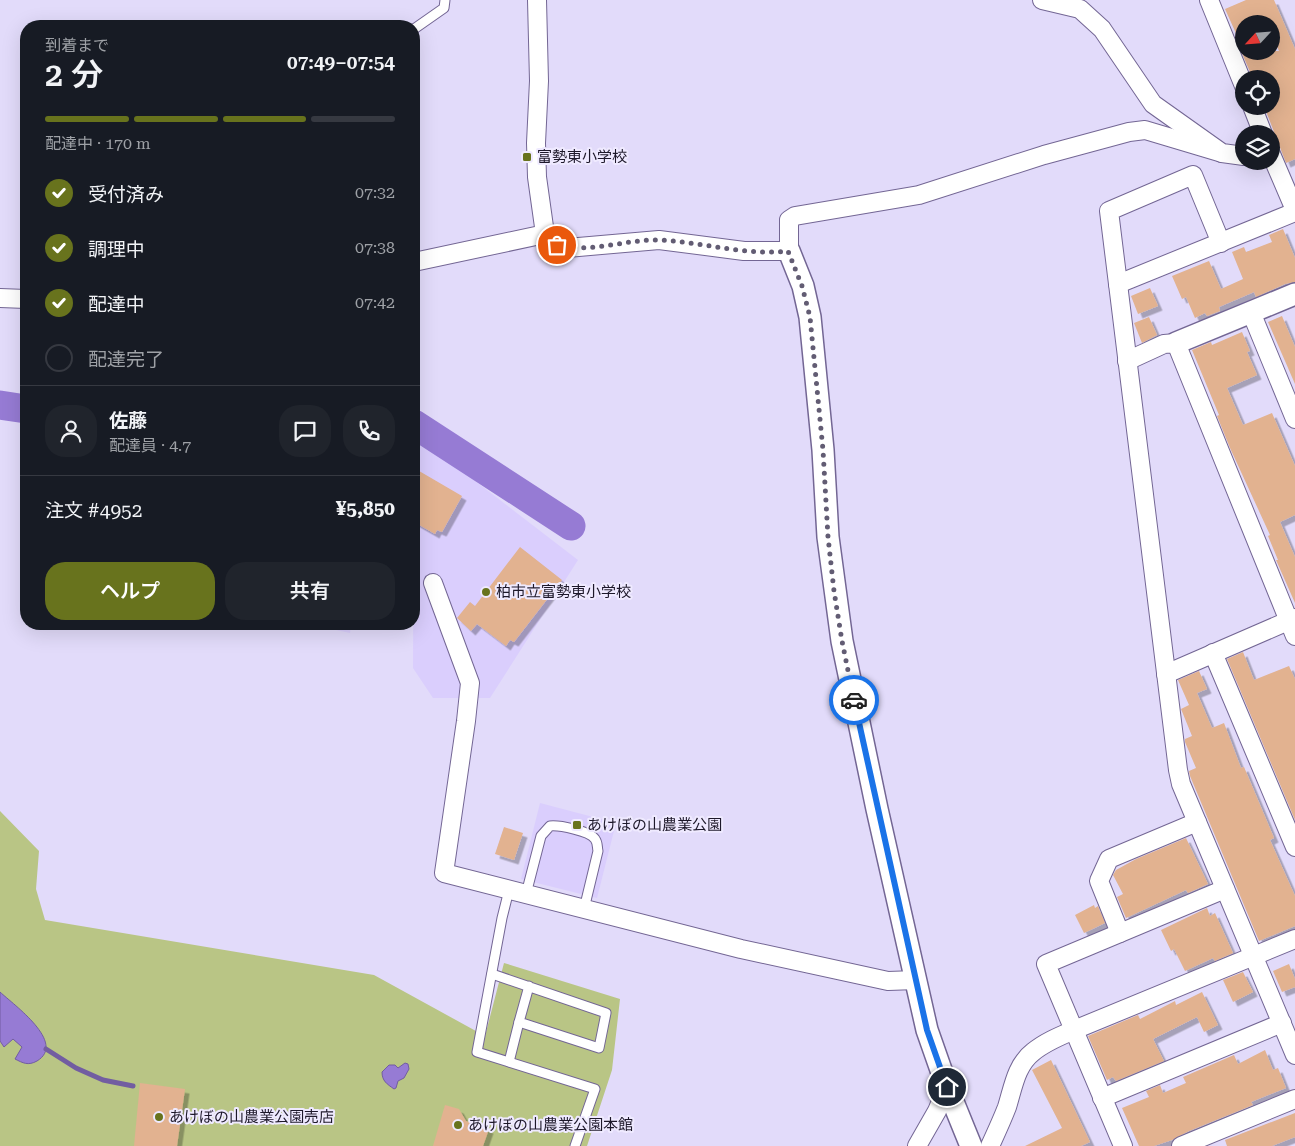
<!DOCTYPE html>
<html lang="ja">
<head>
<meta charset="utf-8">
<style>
  :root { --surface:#171b24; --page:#20242c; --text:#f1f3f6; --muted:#9ea1a6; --line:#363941; --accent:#68731d }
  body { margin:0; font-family:"Roboto Serif","Noto Sans JP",serif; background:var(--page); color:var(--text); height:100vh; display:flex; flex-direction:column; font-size:19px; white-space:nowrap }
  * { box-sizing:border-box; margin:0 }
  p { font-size:16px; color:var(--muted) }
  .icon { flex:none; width:28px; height:28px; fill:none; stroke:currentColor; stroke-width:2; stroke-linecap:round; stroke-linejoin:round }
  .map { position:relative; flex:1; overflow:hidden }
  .drawer { position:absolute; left:20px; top:20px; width:400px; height:610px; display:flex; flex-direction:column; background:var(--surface); border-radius:20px; box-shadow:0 5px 20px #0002 }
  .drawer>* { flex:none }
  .needle { width:32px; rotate:244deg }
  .controls { position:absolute; left:1235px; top:15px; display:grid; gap:10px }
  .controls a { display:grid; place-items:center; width:45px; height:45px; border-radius:50%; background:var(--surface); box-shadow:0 5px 20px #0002; font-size:25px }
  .pin { position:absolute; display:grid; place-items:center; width:42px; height:42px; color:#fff; margin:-21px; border:2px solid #fff; border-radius:50%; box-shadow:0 1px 5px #0007 }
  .courier { position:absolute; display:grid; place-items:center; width:50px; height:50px; margin:-25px; border:4px solid #1a73e8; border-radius:50%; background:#fff; color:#222; box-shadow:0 1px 6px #0007 }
  .overview em { font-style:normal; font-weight:600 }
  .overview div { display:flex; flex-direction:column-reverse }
  .overview { display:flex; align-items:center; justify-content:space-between; height:85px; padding:0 25px }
  h1 { font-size:32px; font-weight:600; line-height:38px }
  .bar { display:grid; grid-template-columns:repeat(4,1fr); gap:8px 5px; align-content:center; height:60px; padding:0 25px }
  .bar i { height:6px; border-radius:4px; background:var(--line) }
  .bar .current { background:var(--accent) }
  .bar p { grid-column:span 4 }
  .line { display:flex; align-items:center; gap:12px; padding:0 25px; border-top:1px solid var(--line) }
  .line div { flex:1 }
  .round { display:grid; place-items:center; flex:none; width:52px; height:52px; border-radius:20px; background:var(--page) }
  ol { padding:0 25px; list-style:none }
  li { display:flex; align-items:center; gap:15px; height:55px }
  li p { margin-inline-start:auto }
  li .icon { padding:5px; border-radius:50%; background:var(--accent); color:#fff; stroke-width:4 }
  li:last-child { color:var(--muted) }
  li i { width:28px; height:28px; border:2px solid var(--line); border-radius:50% }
  .button { display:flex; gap:10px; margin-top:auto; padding:10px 25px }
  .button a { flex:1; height:58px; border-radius:20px; background:var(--accent); color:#fff; font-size:20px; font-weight:600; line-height:58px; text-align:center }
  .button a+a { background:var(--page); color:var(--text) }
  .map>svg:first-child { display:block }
  .built { fill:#dacefd }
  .green { fill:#b9c585 }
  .water { fill:#967bd4; stroke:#725da1 }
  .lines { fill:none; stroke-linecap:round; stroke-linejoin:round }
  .stream { stroke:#725da1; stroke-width:5 }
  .river { stroke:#967bd4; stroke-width:29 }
  .building { fill:#e2b290; fill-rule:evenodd; filter:url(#shadow) }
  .service-casing { stroke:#736694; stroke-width:11 }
  .minor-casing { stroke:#736694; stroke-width:20 }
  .tertiary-casing { stroke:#736694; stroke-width:24 }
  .service { stroke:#fff; stroke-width:9 }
  .minor { stroke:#fff; stroke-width:18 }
  .tertiary { stroke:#fff; stroke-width:21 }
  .done { stroke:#625c73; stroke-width:5; stroke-dasharray:0 9 }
  .route { stroke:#1a73e8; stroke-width:6 }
  .poi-dot { fill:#68731d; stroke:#efeaff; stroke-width:2 }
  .labels { text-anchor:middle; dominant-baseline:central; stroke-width:4; stroke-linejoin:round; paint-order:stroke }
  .poi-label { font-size:15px; fill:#1d182a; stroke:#efeaff; text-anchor:start }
</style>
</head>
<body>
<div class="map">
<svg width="1295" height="1146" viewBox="0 0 1295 1146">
  <defs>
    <filter id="shadow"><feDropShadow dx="4.5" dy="4.5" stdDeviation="0" flood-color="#0004"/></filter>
  </defs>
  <rect width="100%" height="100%" fill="#e2dbfa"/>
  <g class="built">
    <polygon points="414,434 578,560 490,698 433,698 413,668"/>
    <polygon points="309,624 351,624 350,633"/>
    <polygon points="540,803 616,823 597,898 521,879"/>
  </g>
  <polygon class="green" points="0,811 39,851 36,889 45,920 374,975 485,1036 504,963 620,999 612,1070 587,1146 0,1146"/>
  <g class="water">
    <path d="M0 992C14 1005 67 1043 37 1061 28 1066 23 1063 15 1059L22 1047 13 1039 4 1047 0 1041Z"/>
    <path d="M405 1063 408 1064 409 1069 404 1078 398 1081 396 1088 394 1089C387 1084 382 1081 382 1072L389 1065H395L398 1068Z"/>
  </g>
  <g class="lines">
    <polyline class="stream" points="46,1049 76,1068 103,1080 133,1086"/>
    <g class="river">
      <polyline points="0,405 26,409"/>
      <polyline points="414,424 571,526"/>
    </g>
  </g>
  <g class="building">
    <path d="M1246 0H1274L1295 49V159L1286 163 1264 106H1272L1271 79H1253L1241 51H1244L1225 9ZM1244 24H1271V33L1279 51H1244Z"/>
    <polygon points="1283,229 1295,258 1295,282 1285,284 1256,297 1254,292 1219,307 1220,311 1207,316 1205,313 1195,318 1186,297 1182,299 1172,276 1209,261 1221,289 1243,279 1232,252 1244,247 1246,252 1272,242 1269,235"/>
    <polygon points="1150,288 1158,306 1138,314 1131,296"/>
    <polygon points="1282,316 1295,347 1295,384 1268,322"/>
    <polygon points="1149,317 1157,335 1142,343 1134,323"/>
    <polygon points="1242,332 1250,351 1247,352 1257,375 1227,388 1243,425 1272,413 1295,466 1295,515 1280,522 1295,557 1295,603 1276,560 1278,560 1268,536 1270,535 1230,448 1217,416 1219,415 1192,350 1211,342 1212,345"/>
    <polygon points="414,468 462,496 442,532 437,530 435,534 414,522"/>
    <polygon points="520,547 562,580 514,642 510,640 506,646 477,624 471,631 457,618 470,602 475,606"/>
    <polygon points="1243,652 1254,680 1289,666 1295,679 1295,820 1227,659"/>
    <polygon points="1199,671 1207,689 1197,693 1212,728 1224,723 1241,768 1244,767 1266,819 1274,838 1270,840 1295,896 1295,926 1259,941 1190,776 1189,771 1196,768 1185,742 1185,739 1192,736 1181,709 1189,705 1178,680"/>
    <polygon points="504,827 523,833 514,860 495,854"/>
    <polygon points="1186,838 1208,884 1188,893 1186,890 1126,918 1117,897 1123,894 1113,875 1116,870 1136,859"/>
    <polygon points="1094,905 1095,908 1098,906 1105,923 1084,933 1075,915"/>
    <polygon points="1207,908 1210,916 1215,913 1233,953 1215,961 1213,958 1185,971 1174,949 1171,951 1161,930"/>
    <polygon points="1289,964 1295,979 1295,987 1282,992 1273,971"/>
    <polygon points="1243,972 1253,992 1233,1002 1223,980"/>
    <polygon points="1202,992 1218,1025 1204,1032 1197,1017 1153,1039 1164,1061 1116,1081 1113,1077 1107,1080 1088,1036 1138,1015 1140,1019 1175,1001 1176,1005"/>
    <polygon points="1265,1050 1273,1070 1278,1068 1286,1088 1251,1102 1253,1105 1189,1131 1172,1140 1154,1146 1139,1146 1122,1108 1149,1097 1146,1091 1160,1085 1163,1093 1186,1083 1183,1077 1234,1055 1238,1064"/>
    <polygon points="1051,1060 1090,1142 1081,1146 1025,1146 1062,1128 1032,1070"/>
    <polygon points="140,1083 185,1089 177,1146 134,1146"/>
    <polygon points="445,1105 459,1109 466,1121 489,1129 483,1146 433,1146"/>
    <polygon points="1295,1113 1295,1137 1272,1146 1227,1146 1225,1140"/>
  </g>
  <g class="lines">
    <defs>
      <g id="service">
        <polyline points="414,29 444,8 445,0"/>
        <polyline points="509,890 502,918 477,1052 595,1089 575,1146"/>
        <path d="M526 894 541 836 550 826C559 825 590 831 595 839 598 843 597 847 598 851L584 909"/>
        <polyline points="492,974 606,1013 599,1048 519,1022 529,986"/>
        <polyline points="509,1062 519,1022"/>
      </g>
      <g id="minor">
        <path d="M537 0 539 81 536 143 537 177 545 234C551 242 557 245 567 248L659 240 744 251H789V220L795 216 919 195 1044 155 1129 132 1145 130 1222 153"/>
        <polyline points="1042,0 1080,9 1102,29 1153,104 1222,153 1244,156"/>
        <polyline points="1209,0 1244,86"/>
        <polyline points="1252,106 1263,134"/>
        <polyline points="1271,154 1295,210"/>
        <polyline points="1221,243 1193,175 1109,211 1178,770 1181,784 1295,1055"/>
        <polyline points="414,262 545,234"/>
        <polyline points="1118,284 1295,212"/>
        <polyline points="0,298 26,299"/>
        <polyline points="1251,312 1295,419"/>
        <polyline points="1127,361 1164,344 1176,343 1295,636"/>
        <polyline points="433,583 470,683 466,721 444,873 741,949 888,981 916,980"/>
        <polyline points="1213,653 1295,847"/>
        <polyline points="1166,674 1295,618"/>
        <polyline points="1120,933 1099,881 1109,859 1197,822"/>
        <polyline points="1102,1098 1282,1023"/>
        <polyline points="917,1146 937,1111 947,1087"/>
        <path d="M990 1146C996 1133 1002 1120 1007 1107 1013 1088 1016 1065 1033 1052 1045 1042 1060 1036 1074 1030L1295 939"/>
        <polyline points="1123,1146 1046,964 1225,889"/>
        <polyline points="1181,1146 1295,1099"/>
      </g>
      <g id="tertiary">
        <polyline points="789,251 803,286 810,317 823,450 828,537 842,641 877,809 927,1030 947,1087 971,1146"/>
        <polyline points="1176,343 1295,294"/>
      </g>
    </defs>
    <use href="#service" class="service-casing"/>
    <use href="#minor" class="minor-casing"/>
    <use href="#tertiary" class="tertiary-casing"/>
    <use href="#service" class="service"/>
    <use href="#minor" class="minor"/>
    <use href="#tertiary" class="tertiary"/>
  </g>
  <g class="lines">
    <path class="done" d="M557 245C590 254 626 239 659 240 703 242 745 256 788 251L802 286 810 317 823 450 828 537 834 591 842 641 854 700"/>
    <polyline class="route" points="854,700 927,1030 947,1087"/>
  </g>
  <g class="poi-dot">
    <rect x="522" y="152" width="10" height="10" rx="2.5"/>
    <circle cx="486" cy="592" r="5"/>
    <rect x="572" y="820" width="10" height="10" rx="2.5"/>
    <circle cx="159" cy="1117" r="5"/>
    <circle cx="458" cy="1125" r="5"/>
  </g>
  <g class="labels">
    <g class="poi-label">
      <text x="537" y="157">富勢東小学校</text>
      <text x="496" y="592">柏市立富勢東小学校</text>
      <text x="587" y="825">あけぼの山農業公園</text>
      <text x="169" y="1117">あけぼの山農業公園売店</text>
      <text x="468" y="1125">あけぼの山農業公園本館</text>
    </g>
  </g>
</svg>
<div class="controls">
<a><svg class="needle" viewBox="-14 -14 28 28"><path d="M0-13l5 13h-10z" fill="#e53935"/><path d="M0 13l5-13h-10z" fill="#9ea1a6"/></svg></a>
<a><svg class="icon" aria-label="locate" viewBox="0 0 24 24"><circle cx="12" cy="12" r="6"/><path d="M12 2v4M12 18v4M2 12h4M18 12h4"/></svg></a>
<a><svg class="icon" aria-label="layers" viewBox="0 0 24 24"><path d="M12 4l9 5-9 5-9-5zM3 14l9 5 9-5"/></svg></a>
</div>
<div class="pin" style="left:557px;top:245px;background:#ea580c"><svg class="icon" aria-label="bag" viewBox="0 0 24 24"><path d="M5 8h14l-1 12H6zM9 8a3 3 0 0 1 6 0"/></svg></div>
<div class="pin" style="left:947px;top:1087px;background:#1f2937"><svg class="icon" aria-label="home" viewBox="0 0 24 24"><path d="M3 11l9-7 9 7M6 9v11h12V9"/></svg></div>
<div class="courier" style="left:854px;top:700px"><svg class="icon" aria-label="car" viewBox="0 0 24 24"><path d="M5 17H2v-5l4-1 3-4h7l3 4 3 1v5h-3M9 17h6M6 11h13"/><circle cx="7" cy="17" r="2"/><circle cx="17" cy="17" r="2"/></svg></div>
<section class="drawer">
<div class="overview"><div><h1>2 分</h1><p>到着まで</p></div><em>07:49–07:54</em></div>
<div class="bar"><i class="current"></i><i class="current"></i><i class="current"></i><i></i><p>配達中 · 170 m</p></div>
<ol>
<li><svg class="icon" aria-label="check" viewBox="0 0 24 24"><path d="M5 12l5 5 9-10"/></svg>受付済み<p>07:32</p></li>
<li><svg class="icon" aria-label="check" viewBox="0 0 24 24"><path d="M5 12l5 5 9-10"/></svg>調理中<p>07:38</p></li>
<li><svg class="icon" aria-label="check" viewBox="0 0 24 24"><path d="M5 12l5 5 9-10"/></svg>配達中<p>07:42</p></li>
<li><i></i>配達完了</li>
</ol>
<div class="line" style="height:90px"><a class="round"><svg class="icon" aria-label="person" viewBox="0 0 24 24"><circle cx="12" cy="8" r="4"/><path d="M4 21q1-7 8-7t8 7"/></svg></a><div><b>佐藤</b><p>配達員 · 4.7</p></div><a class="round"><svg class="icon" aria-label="chat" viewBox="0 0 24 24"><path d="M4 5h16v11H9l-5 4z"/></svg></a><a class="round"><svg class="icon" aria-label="phone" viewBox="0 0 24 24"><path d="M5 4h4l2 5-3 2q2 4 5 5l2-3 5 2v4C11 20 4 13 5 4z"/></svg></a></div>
<div class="line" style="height:65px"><div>注文 #4952</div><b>¥5,850</b></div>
<div class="button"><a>ヘルプ</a><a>共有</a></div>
</section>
</div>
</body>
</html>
